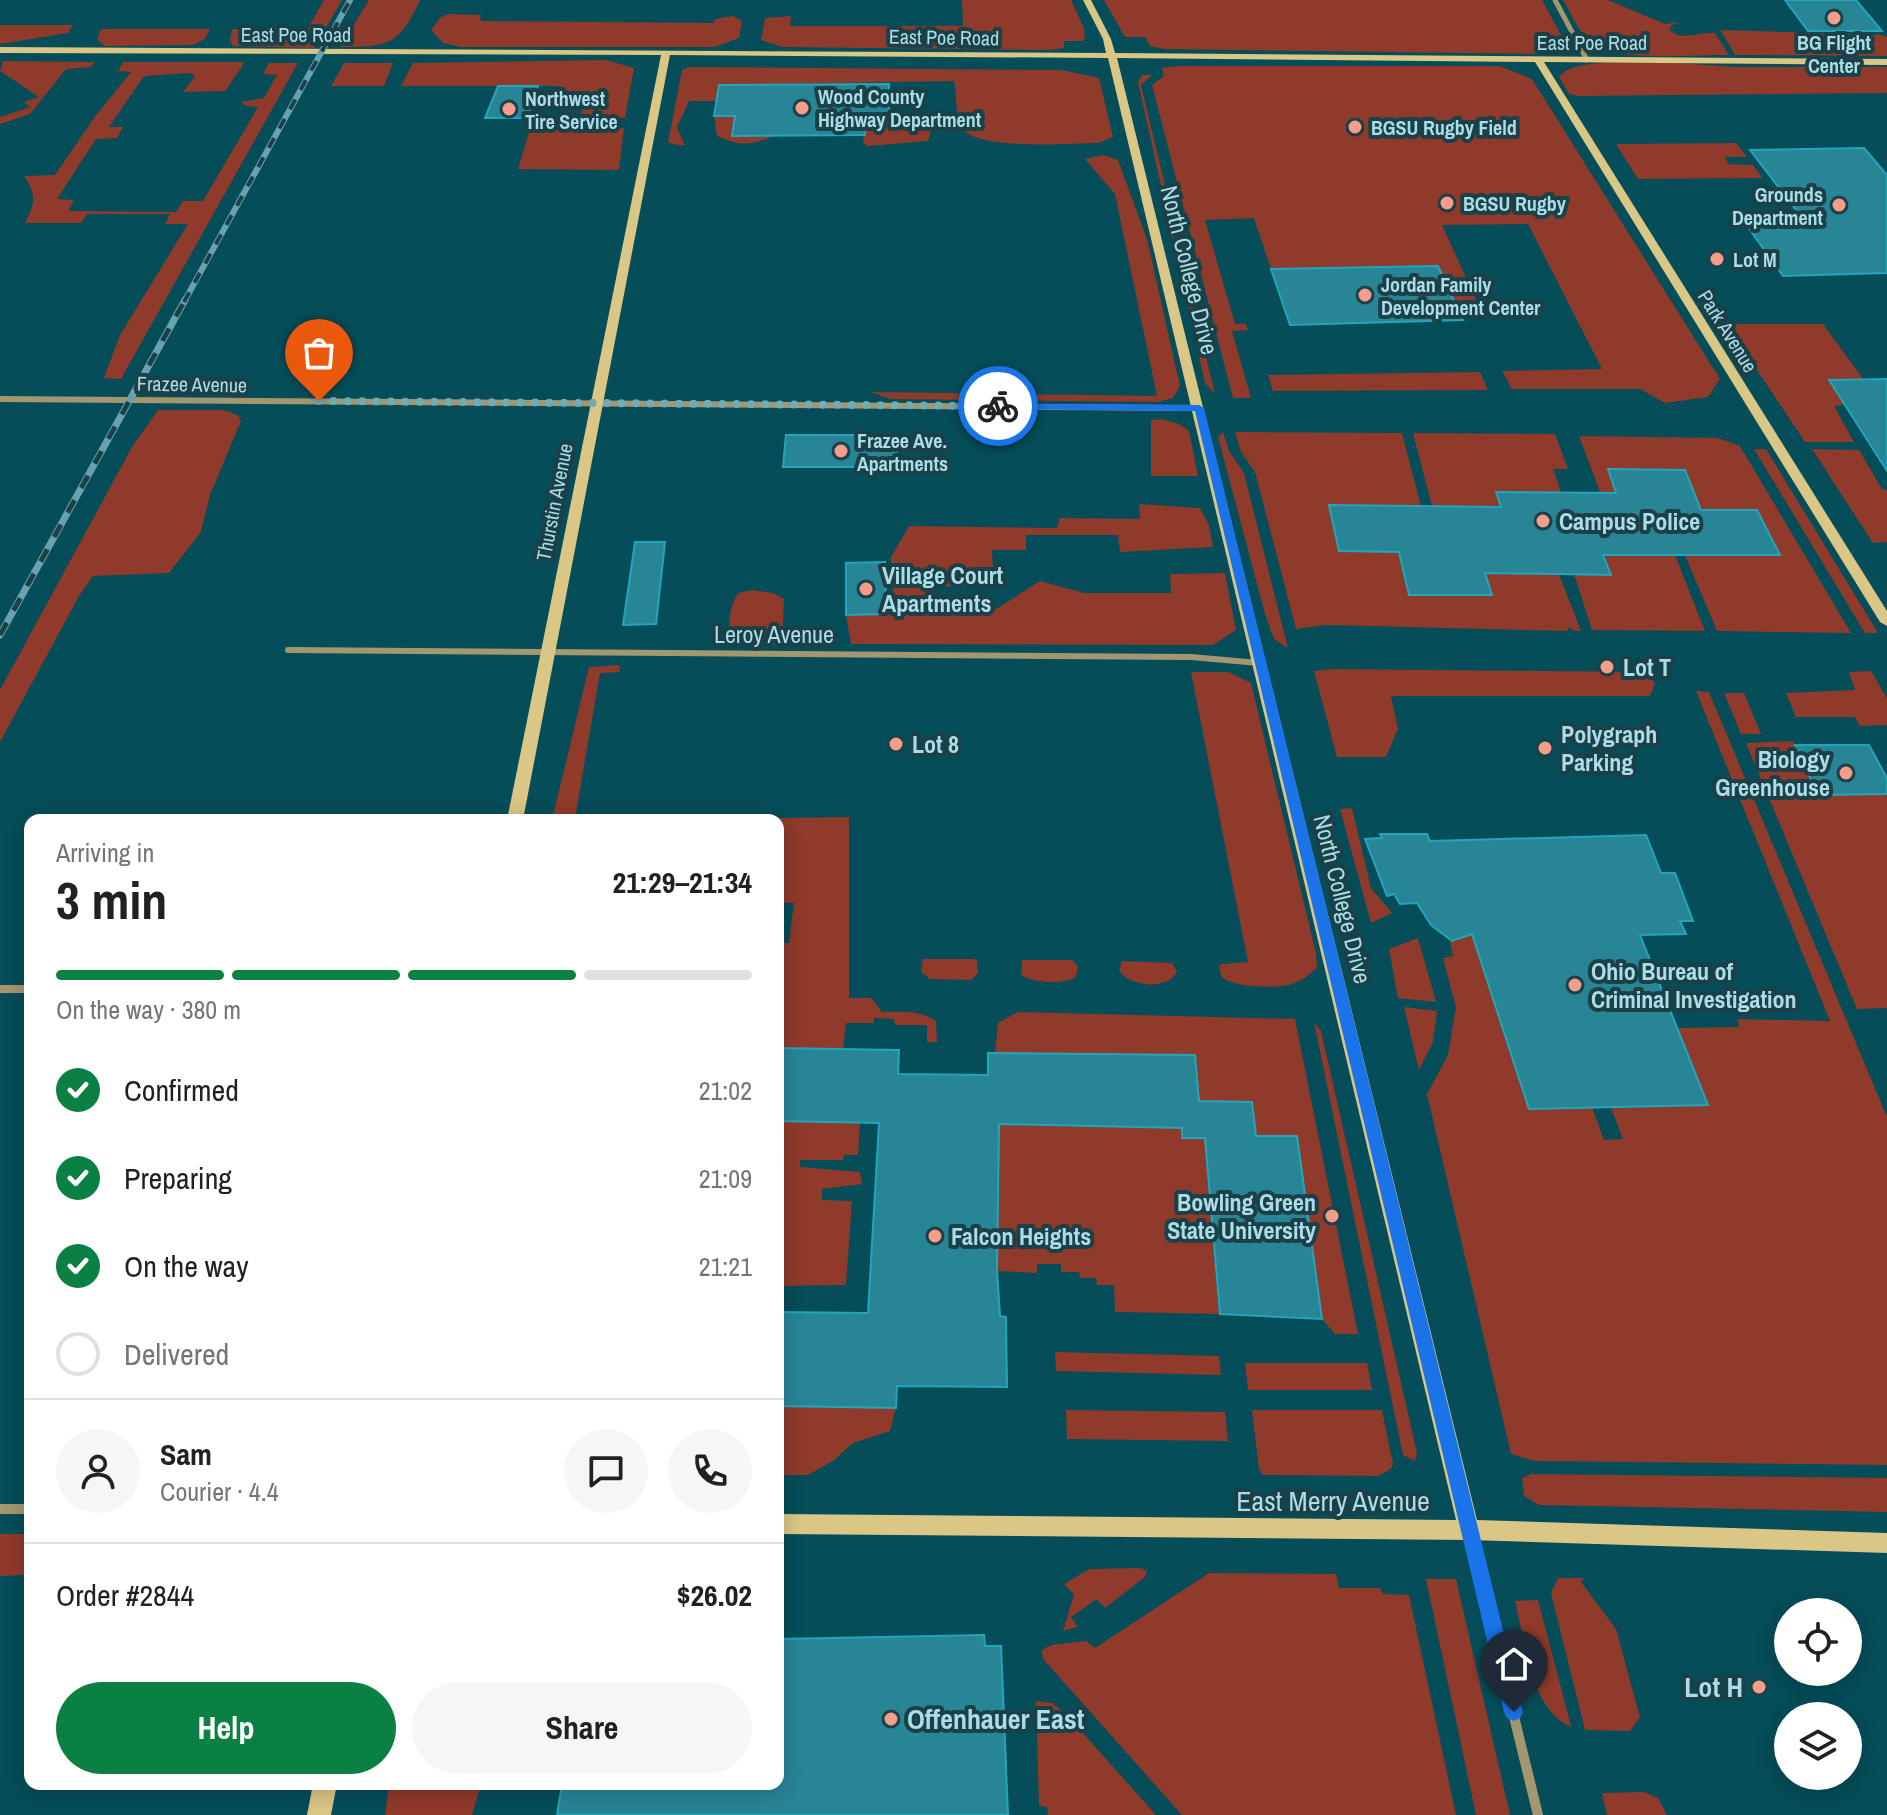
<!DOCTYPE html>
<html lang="en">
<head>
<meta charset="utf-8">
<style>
  :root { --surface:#fff; --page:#f6f6f6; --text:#202124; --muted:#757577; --line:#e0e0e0; --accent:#0b8043 }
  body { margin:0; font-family:"Archivo Narrow",sans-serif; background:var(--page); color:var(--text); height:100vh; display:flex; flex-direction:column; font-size:30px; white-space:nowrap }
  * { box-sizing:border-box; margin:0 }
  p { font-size:26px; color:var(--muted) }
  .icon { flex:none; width:44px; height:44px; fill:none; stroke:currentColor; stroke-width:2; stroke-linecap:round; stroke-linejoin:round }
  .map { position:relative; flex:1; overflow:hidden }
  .panel { position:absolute; left:24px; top:814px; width:760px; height:976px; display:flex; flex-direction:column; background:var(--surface); border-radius:16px; box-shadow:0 4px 20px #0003 }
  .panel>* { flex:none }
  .controls { position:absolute; left:1774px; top:1598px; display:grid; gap:16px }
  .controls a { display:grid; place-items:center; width:88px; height:88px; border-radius:50%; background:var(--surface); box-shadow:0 4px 20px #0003; font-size:40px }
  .pin { position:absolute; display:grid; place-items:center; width:68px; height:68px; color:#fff; margin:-82px -34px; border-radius:50% 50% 50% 0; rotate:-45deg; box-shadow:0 0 8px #0007 }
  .pin .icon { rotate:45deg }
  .courier { position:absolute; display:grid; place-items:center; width:80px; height:80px; margin:-40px; border:6px solid #1a73e8; border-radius:50%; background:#fff; color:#222; box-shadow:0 2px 10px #0007 }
  .head em { font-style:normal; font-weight:700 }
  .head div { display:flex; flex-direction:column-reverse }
  .head { display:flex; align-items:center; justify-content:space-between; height:136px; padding:0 32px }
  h1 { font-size:52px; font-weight:700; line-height:60px }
  .bar { display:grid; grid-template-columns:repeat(4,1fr); gap:12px 8px; align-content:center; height:96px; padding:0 32px }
  .bar i { height:10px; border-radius:6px; background:var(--line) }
  .bar .selected { background:var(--accent) }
  .bar p { grid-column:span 4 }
  .line { display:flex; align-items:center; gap:20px; padding:0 32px; border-top:2px solid var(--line) }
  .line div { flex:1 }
  .round { display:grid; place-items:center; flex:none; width:84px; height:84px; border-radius:42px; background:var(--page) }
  ol { padding:0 32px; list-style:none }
  li { display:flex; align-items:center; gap:24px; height:88px }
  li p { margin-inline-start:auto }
  li .icon { padding:8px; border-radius:50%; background:var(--accent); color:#fff; stroke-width:4 }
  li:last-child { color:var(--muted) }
  li i { width:44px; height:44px; border:4px solid var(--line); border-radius:50% }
  .button { display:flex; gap:16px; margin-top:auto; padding:16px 32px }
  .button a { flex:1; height:92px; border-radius:48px; background:var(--accent); color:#fff; font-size:32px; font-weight:700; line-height:92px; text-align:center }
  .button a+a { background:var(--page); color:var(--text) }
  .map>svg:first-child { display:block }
  .green { fill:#8f3a2a }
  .building { fill:#288596; stroke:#23a5bb; stroke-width:2 }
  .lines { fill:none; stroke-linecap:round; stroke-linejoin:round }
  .street-far3 { stroke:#a49770; stroke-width:5 }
  .street-far2 { stroke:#a49770; stroke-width:6 }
  .street-far1 { stroke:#a49770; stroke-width:8 }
  .street { stroke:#a49770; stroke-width:10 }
  .secondary { fill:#dac685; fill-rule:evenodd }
  .rail-far1-casing { stroke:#67a2ae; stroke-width:6 }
  .rail-casing { stroke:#67a2ae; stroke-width:7 }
  .rail-far1 { stroke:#1b4047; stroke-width:4; stroke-dasharray:11; stroke-linecap:butt }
  .rail { stroke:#1b4047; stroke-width:5; stroke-dasharray:14; stroke-linecap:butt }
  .route { fill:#1a73e8 }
  .done { stroke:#70abb6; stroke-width:8; stroke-dasharray:0 14.4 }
  .poi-dot { fill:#f49d8b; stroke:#1b4047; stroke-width:3 }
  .labels { text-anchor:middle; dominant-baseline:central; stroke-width:8; stroke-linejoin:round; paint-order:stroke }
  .far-street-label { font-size:20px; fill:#aadde8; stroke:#1b4047 }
  .far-poi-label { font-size:20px; font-weight:bold; fill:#aadde8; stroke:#1b4047; text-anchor:start }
  .street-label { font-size:24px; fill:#aadde8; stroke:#1b4047 }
  .poi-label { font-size:24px; font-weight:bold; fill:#aadde8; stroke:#1b4047; text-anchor:start }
  .near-street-label { font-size:28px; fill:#aadde8; stroke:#1b4047 }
  .near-poi-label { font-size:28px; font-weight:bold; fill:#aadde8; stroke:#1b4047; text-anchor:end }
</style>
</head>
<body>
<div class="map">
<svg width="1887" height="1815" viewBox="0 0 1887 1815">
  <rect width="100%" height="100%" fill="#054d59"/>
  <g class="green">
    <polygon points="324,0 342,0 314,48 233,46 230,41 232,29 307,30"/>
    <path d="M369 0H420C399 45 389 47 340 47Z"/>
    <polygon points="962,0 1071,0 1084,28 1085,38 1082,41 1064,41 1064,48 1049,50 782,47 761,40 765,18 791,16 790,26 963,26"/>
    <polygon points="1104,0 1542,0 1567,46 1562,51 1545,54 1164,49 1150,46 1145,37 1125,37"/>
    <path d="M1563 0H1608L1665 24 1682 22 1672 25 1669 30C1684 42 1698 31 1715 33L1729 55C1695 54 1617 63 1591 43 1579 33 1571 13 1563 0Z"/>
    <polygon points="448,14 481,15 480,21 714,23 715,19 733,16 742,21 739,38 715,47 461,47 443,43 431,30 440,18"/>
    <polygon points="0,25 73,25 68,33 0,44"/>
    <polygon points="101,29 210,29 205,39 193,45 105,46 97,40"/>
    <polygon points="1720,30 1883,35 1887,37 1887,56 1735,55"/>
    <polygon points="606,60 634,68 625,118 580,118 586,97 566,99 569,91 558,91 559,86 401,86 413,63"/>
    <polygon points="3,61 95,62 91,67 66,69 30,114 0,124 0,117 30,107 24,102 39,97 0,71"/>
    <path d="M123 62H245L225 91 183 92 195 76 190 73 144 76 109 127H123L117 138 96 139 57 199 74 200 68 211 176 212 183 201H203L258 107 246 106 241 102 264 98 277 75 263 74 269 63H298L121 379 104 378 120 335 188 224H165L170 214H87L81 223H25C35 204 37 195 24 176L55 175 94 118 131 72 118 71Z"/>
    <polygon points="344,63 393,63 384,86 331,86"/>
    <path d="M1674 63 1739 67H1887V93L1578 96 1569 94 1559 77C1572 56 1649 64 1674 63Z"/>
    <polygon points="1176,66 1500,66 1532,79 1720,379 1708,397 1665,403 1640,389 1512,389 1502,371 1602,369 1528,224 1442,225 1478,304 1455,304 1438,266 1271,269 1254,218 1205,220 1235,324 1246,324 1248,330 1232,331 1251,398 1233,398 1152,85 1164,76 1162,68"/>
    <path d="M689 67 1062 70 1099 78 1113 137 1099 143C1072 143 970 152 960 125 955 112 957 94 954 81L719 85 716 101H689L677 127 685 146 668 143 682 70Z"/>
    <polygon points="1142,75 1152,75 1141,85 1215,394 1205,383 1138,82"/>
    <polygon points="866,115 922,116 933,125 928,141 868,146 863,143"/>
    <path d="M714 116H735L732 136H773C752 146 738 146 717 136Z"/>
    <polygon points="624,128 619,170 518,169 530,129"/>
    <polygon points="1736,143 1747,157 1725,157 1728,164 1753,165 1762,178 1638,179 1616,144"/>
    <polygon points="1103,155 1118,160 1147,239 1180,386 1173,398 1158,402 890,399 871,392 1157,396 1115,194 1085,159"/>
    <polygon points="1733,324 1823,324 1864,380 1830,380 1845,405 1834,406 1854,442 1805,442 1753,364 1758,361 1749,359 1728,326"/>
    <polygon points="1480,372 1488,390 1273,391 1268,375"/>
    <polygon points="158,410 224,410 238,415 241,421 210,495 201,532 169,573 93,576 79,596 0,742 0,690 132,447"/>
    <polygon points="1162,419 1179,424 1189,431 1198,476 1151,476 1151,420"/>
    <polygon points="1223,432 1229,451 1244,473 1288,648 1274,639 1265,614 1218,437"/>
    <polygon points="1235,432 1402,433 1421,506 1329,505 1339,551 1395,552 1399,555 1410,595 1491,595 1480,555 1515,555 1522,574 1559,574 1581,631 1574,631 1570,627 1566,631 1325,625 1296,629 1255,472 1241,452"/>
    <polygon points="1413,433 1555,434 1568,469 1553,469 1561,492 1497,492 1500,505 1497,507 1432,506"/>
    <polygon points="1579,436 1718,438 1740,446 1851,633 1717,631 1685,555 1779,555 1757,510 1706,510 1700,507 1685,471 1608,469 1621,506 1606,508"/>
    <polygon points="1754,449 1766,449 1878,633 1865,633"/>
    <polygon points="1812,449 1859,450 1882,489 1887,490 1887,542 1873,543"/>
    <polygon points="1139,504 1200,508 1209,525 1213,547 1120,552 1118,535 1026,535 1026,550 992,550 993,572 969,587 927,586 926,612 990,613 1040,581 1084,593 1171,593 1170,574 1225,573 1236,630 1213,645 851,644 846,615 894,614 891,557 909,526 1057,528 1060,518 1140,519"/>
    <polygon points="1607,555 1675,555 1705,631 1592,630 1574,574 1611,575 1604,557"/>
    <path d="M752 590 773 593 784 599 782 642 775 645 734 644C726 629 729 607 738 593Z"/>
    <polygon points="619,665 620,672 600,673 575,819 600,820 552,820 589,667"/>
    <polygon points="1334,669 1641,672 1655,683 1650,696 1391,696 1398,729 1386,757 1337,757 1314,671"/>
    <polygon points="1871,671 1887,698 1887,725 1860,726 1855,717 1796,717 1786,693 1855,690 1849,672"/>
    <path d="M1191 672H1228L1251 683 1316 953 1317 968C1309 975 1300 982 1289 985 1272 988 1233 988 1221 976L1219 966 1222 964 1248 962Z"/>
    <polygon points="1696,691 1709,692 1887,1117 1887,1465 1535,1461 1511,1454 1427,1094 1448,1055 1456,1007 1443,958 1453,956 1450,942 1472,934 1592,1107 1604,1140 1623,1139 1611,1108 1708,1105 1677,1028 1739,1027 1738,1019 1830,1021"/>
    <polygon points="1724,693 1744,693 1761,734 1741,734"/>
    <polygon points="1793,741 1818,795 1887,795 1887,1008 1857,1009 1746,743"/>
    <polygon points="1352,808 1371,888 1392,913 1371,923 1340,809"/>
    <path d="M849 817V998H871L882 1012C901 1012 920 1010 936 1021L937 1042H927V1025H895L894 1019 874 1018V1023H846L843 1049 778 1048V943H789L794 903 778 902 779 818Z"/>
    <polygon points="1418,938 1436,1002 1398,998 1389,949"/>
    <polygon points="923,959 972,959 977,960 978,973 971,980 930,979 921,972"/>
    <path d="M1022 960H1072L1078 966 1076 977C1063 985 1034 983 1021 975Z"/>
    <path d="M1122 961 1172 963 1177 971C1170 990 1129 988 1119 970Z"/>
    <polygon points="1404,1007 1437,1011 1433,1042 1419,1070"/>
    <polygon points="1018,1012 1295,1019 1358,1334 1335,1334 1322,1319 1297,1137 1256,1136 1251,1102 1199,1101 1195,1056 995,1053 998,1023"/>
    <polygon points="1314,1022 1321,1031 1417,1453 1415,1461 1403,1455"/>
    <polygon points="778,1121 860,1122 858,1155 844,1155 843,1160 800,1160 800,1167 860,1172 862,1184 822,1189 822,1200 852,1201 846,1285 778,1286"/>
    <polygon points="999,1124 1182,1128 1183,1138 1205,1138 1219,1314 1115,1312 1114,1285 1097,1285 1096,1278 1080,1278 1079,1272 1061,1272 1061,1264 1037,1264 1037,1273 997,1271"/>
    <polygon points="1055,1352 1219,1356 1221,1375 1056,1371"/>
    <polygon points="1245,1363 1367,1363 1372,1390 1248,1390"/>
    <polygon points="778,1406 896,1408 890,1431 853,1443 833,1461 808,1475 778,1475"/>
    <polygon points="1066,1410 1225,1412 1228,1441 1067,1439"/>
    <polygon points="1252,1410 1382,1410 1393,1464 1391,1469 1378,1476 1263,1475 1259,1469"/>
    <polygon points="1531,1474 1887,1478 1887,1512 1539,1505 1524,1496 1522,1478"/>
    <polygon points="0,1534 30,1534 30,1561 25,1575 0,1576"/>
    <polygon points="1141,1568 1147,1571 1145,1577 1105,1608 1097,1599 1071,1617 1078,1627 1063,1631 1074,1594 1064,1584 1090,1569"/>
    <polygon points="1209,1573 1336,1574 1339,1588 1380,1588 1383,1594 1409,1595 1456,1815 1182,1815 1044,1660 1041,1651 1051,1645 1086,1641 1095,1648"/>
    <polygon points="1558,1578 1584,1578 1581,1582 1616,1629 1640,1717 1630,1731 1585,1730 1551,1593"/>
    <polygon points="1426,1579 1456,1579 1510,1815 1476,1815"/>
    <path d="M1538 1600 1571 1726V1727C1530 1710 1525 1640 1515 1601Z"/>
    <polygon points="1036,1701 1052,1703 1066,1714 1156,1815 1048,1815 1047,1807 1039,1806"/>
    <polygon points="389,1784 492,1784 479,1791 472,1815 385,1815"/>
    <polygon points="1644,1792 1658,1798 1667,1815 1607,1815 1602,1793"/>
  </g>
  <g class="building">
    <polygon points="1785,0 1856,0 1882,31 1808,31"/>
    <polygon points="889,84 889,115 866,115 865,135 732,136 735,116 714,116 719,85"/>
    <polygon points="498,86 538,86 527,118 485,118"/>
    <polygon points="1864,148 1887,175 1887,273 1783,276 1740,216 1799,214 1750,150"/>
    <polygon points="1438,266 1463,320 1290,325 1271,269"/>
    <polygon points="1887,379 1887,471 1829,380"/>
    <polygon points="786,435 897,435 896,467 783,467"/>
    <polygon points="1608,469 1685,470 1701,510 1757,510 1780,555 1603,555 1611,575 1485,573 1492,595 1409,595 1399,552 1339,551 1329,505 1501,507 1496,492 1616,493"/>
    <polygon points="635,542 665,542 656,624 623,625"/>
    <polygon points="885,562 886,614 846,615 846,563"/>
    <polygon points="1795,745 1869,745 1887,778 1887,794 1818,795"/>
    <polygon points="1380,834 1427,834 1430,841 1646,835 1661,873 1675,873 1693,921 1680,921 1686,934 1640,935 1708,1105 1529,1109 1472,934 1452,941 1431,925 1417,903 1400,904 1394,894 1387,896 1365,839 1382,838"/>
    <polygon points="778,1048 899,1050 898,1074 988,1075 988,1053 1195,1055 1199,1101 1252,1102 1256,1136 1297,1136 1322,1319 1220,1314 1205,1138 1182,1138 1182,1128 999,1124 997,1271 1000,1316 1006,1317 1007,1387 897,1386 896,1408 778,1406 778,1312 868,1313 879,1123 778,1121"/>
    <polygon points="984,1635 985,1646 1001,1646 1008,1815 557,1815 562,1784 778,1784 779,1639"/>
  </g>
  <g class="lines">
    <polyline class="street-far3" points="1555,0 1587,60"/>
    <g class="street-far2">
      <polyline points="0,399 1199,408"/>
      <polyline points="288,650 1191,657 1259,663"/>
    </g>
    <polyline class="street-far1" points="0,989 30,989"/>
    <g class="street">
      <polyline points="0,1509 30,1509"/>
      <polyline points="1469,1532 1538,1815"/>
    </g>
    <g class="secondary">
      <polygon points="1083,0 1091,0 1111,39 1115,53 1887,59 1887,65 1544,62 1887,611 1887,626 1880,622 1535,62 1117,58 1477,1520 1887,1533 1887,1553 1469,1540 778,1534 778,1514 1456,1520 1108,58 670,55 523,820 507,820 661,55 0,53 0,47 1106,53 1103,39"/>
      <polygon points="313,1784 337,1784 331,1815 307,1815"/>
    </g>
    <defs>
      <polyline id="rail-far1" points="184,302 350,0"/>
      <polyline id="rail" points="0,635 185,300"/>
    </defs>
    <use href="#rail-far1" class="rail-far1-casing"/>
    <use href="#rail" class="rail-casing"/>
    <use href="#rail-far1" class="rail-far1"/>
    <use href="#rail" class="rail"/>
  </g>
  <polygon class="route" points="995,404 1199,405 1204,408 1523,1712 1520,1718 1514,1721 1507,1718 1504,1712 1195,411 998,409"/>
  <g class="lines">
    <polyline class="done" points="319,401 998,406"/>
  </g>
  <g class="poi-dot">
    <circle cx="1834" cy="18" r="8"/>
    <circle cx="802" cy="108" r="8"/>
    <circle cx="509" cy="109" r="8"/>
    <circle cx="1355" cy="127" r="8"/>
    <circle cx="1447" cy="203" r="8"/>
    <circle cx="1839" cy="205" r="8"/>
    <circle cx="1717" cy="259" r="8"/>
    <circle cx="1365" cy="295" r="8"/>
    <circle cx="841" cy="451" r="8"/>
    <circle cx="1543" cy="521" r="8"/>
    <circle cx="866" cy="589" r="8"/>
    <circle cx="1607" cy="667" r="8"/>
    <circle cx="896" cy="744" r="8"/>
    <circle cx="1545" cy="748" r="8"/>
    <circle cx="1846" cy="773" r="8"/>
    <circle cx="1575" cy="985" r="8"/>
    <circle cx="1332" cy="1216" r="8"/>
    <circle cx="935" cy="1236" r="8"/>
    <circle cx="1759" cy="1687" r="8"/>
    <circle cx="891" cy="1719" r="8"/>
  </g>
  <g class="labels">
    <g class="far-street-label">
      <text x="296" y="34">East Poe Road</text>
      <text transform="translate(944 37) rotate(1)">East Poe Road</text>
      <text x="1592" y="42">East Poe Road</text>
      <text transform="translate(1728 331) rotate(58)">Park Avenue</text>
      <text transform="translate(192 384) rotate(1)">Frazee Avenue</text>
      <text transform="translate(554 502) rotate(-79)">Thurstin Avenue</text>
    </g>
    <g class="far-poi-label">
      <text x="1834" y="42" text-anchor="middle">BG Flight<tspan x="1834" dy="23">Center</tspan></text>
      <text x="818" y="96">Wood County<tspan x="818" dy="23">Highway Department</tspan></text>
      <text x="525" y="98">Northwest<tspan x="525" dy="23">Tire Service</tspan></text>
      <text x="1371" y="127">BGSU Rugby Field</text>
      <text x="1823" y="194" text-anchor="end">Grounds<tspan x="1823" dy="23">Department</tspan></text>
      <text x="1463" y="203">BGSU Rugby</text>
      <text x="1733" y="259">Lot M</text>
      <text x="1381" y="284">Jordan Family<tspan x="1381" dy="23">Development Center</tspan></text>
      <text x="857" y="440">Frazee Ave.<tspan x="857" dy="23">Apartments</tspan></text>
    </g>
    <g class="street-label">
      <text transform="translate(1190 270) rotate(76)">North College Drive</text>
      <text x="774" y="634">Leroy Avenue</text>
      <text transform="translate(1343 899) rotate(76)">North College Drive</text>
    </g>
    <g class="poi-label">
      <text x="1559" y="521">Campus Police</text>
      <text x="882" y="575">Village Court<tspan x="882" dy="28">Apartments</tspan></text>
      <text x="1623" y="667">Lot T</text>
      <text x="1561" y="734">Polygraph<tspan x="1561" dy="28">Parking</tspan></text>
      <text x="912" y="744">Lot 8</text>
      <text x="1830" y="759" text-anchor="end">Biology<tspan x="1830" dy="28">Greenhouse</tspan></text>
      <text x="1591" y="971">Ohio Bureau of<tspan x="1591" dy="28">Criminal Investigation</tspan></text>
      <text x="1316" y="1202" text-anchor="end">Bowling Green<tspan x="1316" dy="28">State University</tspan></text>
      <text x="951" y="1236">Falcon Heights</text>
    </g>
    <g class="near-street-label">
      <text x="1333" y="1501">East Merry Avenue</text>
    </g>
    <g class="near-poi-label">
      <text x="1743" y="1687">Lot H</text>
      <text x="907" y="1719" text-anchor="start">Offenhauer East</text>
    </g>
  </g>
</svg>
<div class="controls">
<a><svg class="icon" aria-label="locate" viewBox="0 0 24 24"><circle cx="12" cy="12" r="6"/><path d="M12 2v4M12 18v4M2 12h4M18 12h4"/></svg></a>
<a><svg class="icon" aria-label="layers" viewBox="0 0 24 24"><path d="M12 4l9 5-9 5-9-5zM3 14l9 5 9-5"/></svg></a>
</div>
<div class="pin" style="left:319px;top:401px;background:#ea580c"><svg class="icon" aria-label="bag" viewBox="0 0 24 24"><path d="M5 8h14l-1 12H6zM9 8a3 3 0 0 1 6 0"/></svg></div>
<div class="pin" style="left:1514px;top:1712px;background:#1f2937"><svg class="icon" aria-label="home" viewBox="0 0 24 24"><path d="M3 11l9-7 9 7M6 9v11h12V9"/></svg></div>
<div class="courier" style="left:998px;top:406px"><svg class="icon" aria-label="bike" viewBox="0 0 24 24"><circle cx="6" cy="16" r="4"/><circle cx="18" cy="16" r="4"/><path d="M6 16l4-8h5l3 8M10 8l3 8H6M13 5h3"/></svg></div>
<section class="panel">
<div class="head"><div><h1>3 min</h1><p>Arriving in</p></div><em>21:29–21:34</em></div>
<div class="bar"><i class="selected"></i><i class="selected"></i><i class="selected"></i><i></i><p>On the way · 380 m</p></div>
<ol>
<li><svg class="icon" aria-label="check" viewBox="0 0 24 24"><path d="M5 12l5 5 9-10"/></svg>Confirmed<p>21:02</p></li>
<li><svg class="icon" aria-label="check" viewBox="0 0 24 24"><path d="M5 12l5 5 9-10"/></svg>Preparing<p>21:09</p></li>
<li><svg class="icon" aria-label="check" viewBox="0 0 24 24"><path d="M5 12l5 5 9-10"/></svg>On the way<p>21:21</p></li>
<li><i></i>Delivered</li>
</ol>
<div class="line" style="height:144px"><a class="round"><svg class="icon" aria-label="person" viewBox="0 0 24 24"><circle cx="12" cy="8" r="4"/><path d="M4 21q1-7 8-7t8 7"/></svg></a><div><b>Sam</b><p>Courier · 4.4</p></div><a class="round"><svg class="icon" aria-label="chat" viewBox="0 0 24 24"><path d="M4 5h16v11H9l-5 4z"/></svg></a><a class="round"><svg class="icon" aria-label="phone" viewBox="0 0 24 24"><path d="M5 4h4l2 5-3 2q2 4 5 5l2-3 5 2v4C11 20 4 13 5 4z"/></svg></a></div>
<div class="line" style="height:104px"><div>Order #2844</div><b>$26.02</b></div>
<div class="button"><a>Help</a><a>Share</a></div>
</section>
</div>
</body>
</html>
